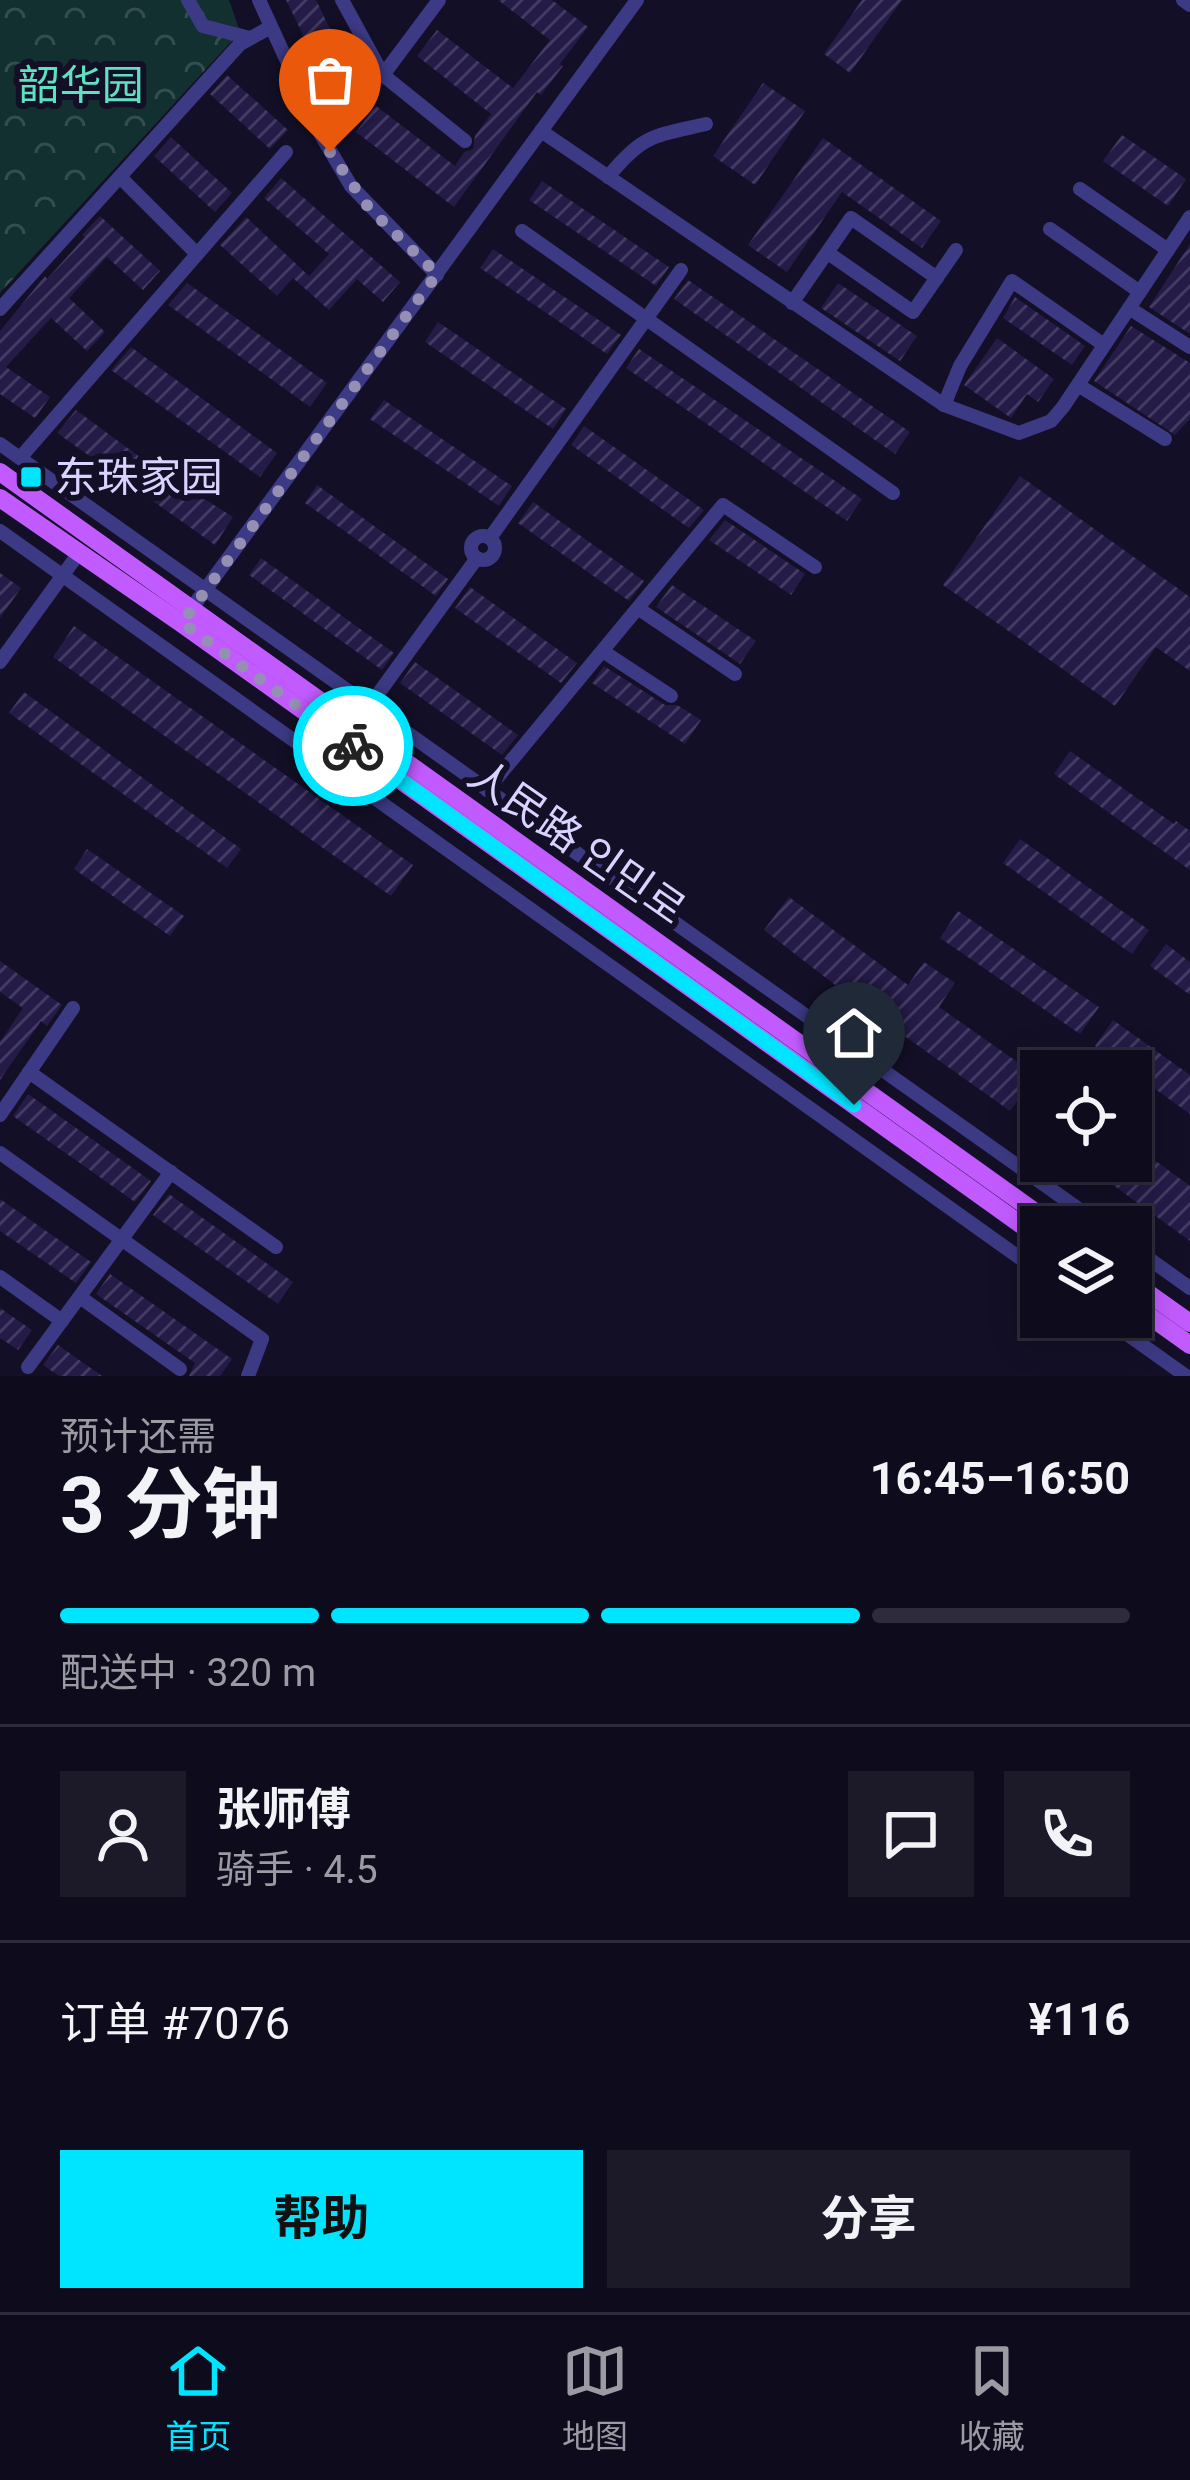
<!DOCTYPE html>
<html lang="zh">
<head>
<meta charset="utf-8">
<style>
  :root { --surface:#0e0b1c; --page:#1c1929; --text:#f1f3f6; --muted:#9b9ba3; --line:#2e2b3b; --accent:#00e5ff }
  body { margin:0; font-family:Roboto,"Noto Sans SC","Noto Sans KR",sans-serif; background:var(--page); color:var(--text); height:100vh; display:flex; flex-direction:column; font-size:45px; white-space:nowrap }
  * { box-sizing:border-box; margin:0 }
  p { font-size:39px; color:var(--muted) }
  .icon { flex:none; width:66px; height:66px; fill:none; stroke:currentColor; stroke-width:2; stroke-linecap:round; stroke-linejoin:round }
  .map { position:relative; height:1376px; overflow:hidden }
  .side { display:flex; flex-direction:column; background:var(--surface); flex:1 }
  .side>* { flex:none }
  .buttons { position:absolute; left:1020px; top:1050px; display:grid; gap:24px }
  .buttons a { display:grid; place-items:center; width:132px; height:132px; border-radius:0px; background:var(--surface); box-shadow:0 6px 30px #0003,0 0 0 3px var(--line); font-size:60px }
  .pin { position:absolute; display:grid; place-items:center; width:102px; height:102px; color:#fff; margin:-123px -51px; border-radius:50% 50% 50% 0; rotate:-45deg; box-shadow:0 0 12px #0007 }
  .pin .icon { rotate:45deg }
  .courier { position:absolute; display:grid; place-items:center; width:120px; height:120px; margin:-60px; border:9px solid #00e5ff; border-radius:50%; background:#fff; color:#222; box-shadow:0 3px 15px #0007 }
  .head em { font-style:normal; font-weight:700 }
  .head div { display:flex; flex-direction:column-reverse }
  .head { display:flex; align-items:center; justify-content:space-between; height:204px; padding:0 60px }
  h1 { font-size:78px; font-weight:700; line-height:90px }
  .bar { display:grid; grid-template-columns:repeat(4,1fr); gap:18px 12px; align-content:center; height:144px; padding:0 60px }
  .bar i { height:15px; border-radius:9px; background:var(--line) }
  .bar .active { background:var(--accent) }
  .bar p { grid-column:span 4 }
  .line { display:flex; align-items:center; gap:30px; padding:0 60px; border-top:3px solid var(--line) }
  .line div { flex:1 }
  .round { display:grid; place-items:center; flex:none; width:126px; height:126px; border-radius:0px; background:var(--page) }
  .button { display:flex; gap:24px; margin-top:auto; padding:24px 60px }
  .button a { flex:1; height:138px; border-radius:0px; background:var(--accent); color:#111; font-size:48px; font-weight:700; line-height:138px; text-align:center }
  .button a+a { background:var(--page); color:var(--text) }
  .tab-bar { display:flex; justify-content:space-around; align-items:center; height:168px; border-top:3px solid var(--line); background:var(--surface); font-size:33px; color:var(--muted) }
  .tab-bar a { display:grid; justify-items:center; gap:6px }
  .tab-bar .active { color:var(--accent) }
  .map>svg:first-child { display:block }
  .park { fill:url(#park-crowns) }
  .building { fill:url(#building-hatch) }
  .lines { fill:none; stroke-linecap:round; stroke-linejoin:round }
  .minor { stroke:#3d3a85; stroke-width:14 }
  .major { stroke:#c25bff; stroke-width:18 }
  .done { stroke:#948fb3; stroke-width:12; stroke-dasharray:0 21.6 }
  .route { stroke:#00e5ff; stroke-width:15 }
  .poi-dot { fill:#00e5ff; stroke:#130f26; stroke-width:4.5 }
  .labels { text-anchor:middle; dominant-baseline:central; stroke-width:12; stroke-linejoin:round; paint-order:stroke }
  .park-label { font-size:42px; fill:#5fe0c0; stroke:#130f26 }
  .poi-label { font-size:42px; fill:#d9d4ff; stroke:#130f26; text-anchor:start }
  .street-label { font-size:42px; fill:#d9d4ff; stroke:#130f26 }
</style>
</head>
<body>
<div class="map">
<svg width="1190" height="1376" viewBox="0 0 1190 1376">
  <defs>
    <pattern id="park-crowns" width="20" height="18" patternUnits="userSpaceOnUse" patternTransform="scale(3)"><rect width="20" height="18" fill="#12302f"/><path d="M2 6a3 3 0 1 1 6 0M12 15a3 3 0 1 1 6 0" fill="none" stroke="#344d4e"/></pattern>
    <pattern id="building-hatch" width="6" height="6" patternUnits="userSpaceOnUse" patternTransform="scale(3)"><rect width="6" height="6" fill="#241b47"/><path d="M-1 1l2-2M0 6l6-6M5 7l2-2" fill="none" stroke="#433b63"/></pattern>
  </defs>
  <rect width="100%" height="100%" fill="#130f26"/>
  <polygon class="park" points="0,0 229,0 240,32 0,293"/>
  <g class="building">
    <polygon points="286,0 316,0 364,98 339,109"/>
    <polygon points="498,0 552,0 588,27 560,64 563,66 541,95 537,92 454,207 356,132 376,106 455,166 464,152 473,149 475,136 491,114 417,56 437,30 513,88 550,40"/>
    <polygon points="862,0 902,0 850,73 824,54"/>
    <polygon points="227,75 288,130 270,149 210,94"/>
    <polygon points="763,83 805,111 755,185 713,156"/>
    <polygon points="1122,135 1186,179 1168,206 1103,161"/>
    <polygon points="171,137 232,193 215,212 154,156"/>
    <polygon points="823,138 941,221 922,248 842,192 787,272 748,245"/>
    <polygon points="281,178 400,282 383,302 357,279 329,310 293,278 277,296 220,245 246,217 309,276 329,254 264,198"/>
    <polygon points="542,181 669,267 656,286 529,200"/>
    <polygon points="100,216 160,271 143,290 107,257 69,298 105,332 87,351 51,318 6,367 50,397 35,418 0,394 0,331 45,276 47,279 85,237 82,235"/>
    <polygon points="1190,244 1190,334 1149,307"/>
    <polygon points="493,249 621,335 607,354 480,268"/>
    <polygon points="688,280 910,432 895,454 674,299"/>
    <polygon points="187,283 327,383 310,407 168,305"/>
    <polygon points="838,283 917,336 900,361 821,308"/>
    <polygon points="1015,297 1085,346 1072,365 1003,318"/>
    <polygon points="438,322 566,409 553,429 425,342"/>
    <polygon points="1131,326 1190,363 1190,419 1175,435 1094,381"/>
    <polygon points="997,338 1054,379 1038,402 1027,394 1011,418 964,385"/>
    <polygon points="131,347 277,453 260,477 111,370"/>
    <polygon points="639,349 862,499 847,521 626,368"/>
    <polygon points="384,400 512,486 499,506 370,419"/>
    <polygon points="76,410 152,466 233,517 215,545 57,433"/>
    <polygon points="584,426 704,510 689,528 571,445"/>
    <polygon points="1020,476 1190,597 1190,671 1156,647 1115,706 943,585"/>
    <polygon points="317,485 448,579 436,596 305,503"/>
    <polygon points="533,502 644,581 629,601 518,523"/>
    <polygon points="725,520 805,574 791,595 709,540"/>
    <polygon points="261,558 394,653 382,670 249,575"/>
    <polygon points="0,573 21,588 0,618"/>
    <polygon points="672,585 756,641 740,664 656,607"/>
    <polygon points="470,587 577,663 561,683 455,608"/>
    <polygon points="74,626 413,865 391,896 53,657"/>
    <polygon points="415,662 518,735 502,755 400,683"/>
    <polygon points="604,666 665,705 677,705 701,720 685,744 592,683"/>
    <polygon points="24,692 241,849 227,868 9,713"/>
    <polygon points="1070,751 1174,824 1176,821 1190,831 1190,870 1054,774"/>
    <polygon points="1020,839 1149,930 1132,954 1003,863"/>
    <polygon points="87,849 184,916 170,936 74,869"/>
    <polygon points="789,897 908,985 924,962 955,983 939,1007 1036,1075 1010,1111 865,1008 764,930"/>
    <polygon points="958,911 1099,1007 1080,1034 940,938"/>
    <polygon points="1166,944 1190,962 1190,995 1150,966"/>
    <polygon points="0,961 62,1005 47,1026 41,1021 0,1080 0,1042 23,1008 0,992"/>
    <polygon points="1113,1020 1190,1075 1190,1114 1095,1046"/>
    <polygon points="28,1094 151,1181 135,1202 13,1116"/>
    <polygon points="1131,1143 1190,1186 1190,1241 1080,1161 1131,1161"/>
    <polygon points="169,1194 293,1282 278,1304 153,1215"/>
    <polygon points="0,1199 91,1262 76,1283 0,1231"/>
    <polygon points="110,1274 232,1359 220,1376 189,1376 195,1363 96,1294"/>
    <polygon points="0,1308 32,1330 18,1350 0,1338"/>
    <polygon points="58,1345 102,1376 59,1376 43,1365"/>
  </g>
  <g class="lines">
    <g class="minor">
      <polyline points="188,0 203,26 250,38"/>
      <polyline points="259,0 321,135 351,186 437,275"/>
      <polyline points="342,0 383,75 465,141"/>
      <polyline points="1183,0 1190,5"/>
      <polyline points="383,75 439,0"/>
      <polyline points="541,131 944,405 1019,433 1051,421 1063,407 1190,217"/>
      <polyline points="120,177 196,253"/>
      <path d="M608 177C643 134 654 136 706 124"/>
      <polyline points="1080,189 1168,250"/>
      <polyline points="1050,229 1140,292"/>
      <polyline points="522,231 893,493"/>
      <polyline points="828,253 913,312 956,250"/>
      <polyline points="792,303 851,218 937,278"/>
      <polyline points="1129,308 1190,347"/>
      <polyline points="0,309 240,44 271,27"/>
      <polyline points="1078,385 1165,439"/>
      <polyline points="944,405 960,366 1012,281 1104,345"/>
      <polyline points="0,444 1104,1227"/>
      <polyline points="20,458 286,152"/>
      <polyline points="0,531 1041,1273"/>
      <circle cx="483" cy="548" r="12"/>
      <polyline points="490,538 681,270"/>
      <polyline points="639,609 735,674"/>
      <polyline points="186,616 637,0"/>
      <polyline points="604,652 671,696"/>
      <polyline points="0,662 79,553"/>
      <polyline points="354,727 477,558"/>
      <polyline points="487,790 723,505 815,567"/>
      <polyline points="29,1072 276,1247"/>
      <polyline points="0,1115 73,1008"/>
      <polyline points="0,1153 262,1339 248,1376"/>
      <polyline points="1131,1246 1190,1288"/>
      <polyline points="0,1277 62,1321"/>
      <polyline points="80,1297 180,1369"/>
      <polyline points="1103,1317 1186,1376"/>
      <polyline points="28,1367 171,1172"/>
    </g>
    <g class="major">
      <polyline points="0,472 1056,1227"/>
      <polyline points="0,498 181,623 1041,1239"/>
      <polyline points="1131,1281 1190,1323"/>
      <polyline points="1131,1303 1190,1345"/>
    </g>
  </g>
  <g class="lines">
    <polyline class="done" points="330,152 369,208 437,274 182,623 353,746"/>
    <polyline class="route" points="353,746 854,1105"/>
  </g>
  <rect class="poi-dot" x="19" y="465" width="24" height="24" rx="6"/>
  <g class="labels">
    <g class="park-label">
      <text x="81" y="85">韶华园</text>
    </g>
    <g class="poi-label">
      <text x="55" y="477">东珠家园</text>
    </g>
    <g class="street-label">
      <text transform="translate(577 842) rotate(35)">人民路 인민로</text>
    </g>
  </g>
</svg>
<div class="buttons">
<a><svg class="icon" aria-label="locate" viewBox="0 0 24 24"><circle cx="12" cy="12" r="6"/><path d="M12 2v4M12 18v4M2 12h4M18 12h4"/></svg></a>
<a><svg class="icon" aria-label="layers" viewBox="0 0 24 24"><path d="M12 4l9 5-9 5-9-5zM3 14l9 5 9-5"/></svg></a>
</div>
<div class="pin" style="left:330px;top:152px;background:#ea580c"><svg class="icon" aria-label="bag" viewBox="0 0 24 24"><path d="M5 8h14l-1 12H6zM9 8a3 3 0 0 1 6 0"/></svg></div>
<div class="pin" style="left:854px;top:1105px;background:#1f2937"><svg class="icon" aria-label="home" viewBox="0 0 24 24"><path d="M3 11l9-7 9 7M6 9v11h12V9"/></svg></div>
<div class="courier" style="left:353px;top:746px"><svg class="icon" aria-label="bike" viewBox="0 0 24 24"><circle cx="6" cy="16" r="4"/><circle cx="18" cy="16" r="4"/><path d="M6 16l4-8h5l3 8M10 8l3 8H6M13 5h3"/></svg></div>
</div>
<section class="side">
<div class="head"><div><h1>3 分钟</h1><p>预计还需</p></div><em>16:45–16:50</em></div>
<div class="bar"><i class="active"></i><i class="active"></i><i class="active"></i><i></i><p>配送中 · 320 m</p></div>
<div class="line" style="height:216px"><a class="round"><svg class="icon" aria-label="person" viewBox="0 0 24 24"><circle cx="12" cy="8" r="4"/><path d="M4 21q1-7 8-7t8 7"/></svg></a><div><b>张师傅</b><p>骑手 · 4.5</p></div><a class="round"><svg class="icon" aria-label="chat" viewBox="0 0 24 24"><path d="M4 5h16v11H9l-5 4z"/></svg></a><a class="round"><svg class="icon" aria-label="phone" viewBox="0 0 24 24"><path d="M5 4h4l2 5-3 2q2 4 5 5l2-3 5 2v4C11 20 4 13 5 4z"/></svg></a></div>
<div class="line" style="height:156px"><div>订单 #7076</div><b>¥116</b></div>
<div class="button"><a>帮助</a><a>分享</a></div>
</section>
<nav class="tab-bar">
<a class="active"><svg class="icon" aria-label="home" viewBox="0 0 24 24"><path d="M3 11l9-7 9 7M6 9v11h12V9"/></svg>首页</a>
<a><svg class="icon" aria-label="map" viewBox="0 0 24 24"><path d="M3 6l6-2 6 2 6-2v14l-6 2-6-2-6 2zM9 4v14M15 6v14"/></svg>地图</a>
<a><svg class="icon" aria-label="saved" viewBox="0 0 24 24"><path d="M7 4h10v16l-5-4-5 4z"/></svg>收藏</a>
</nav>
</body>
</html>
